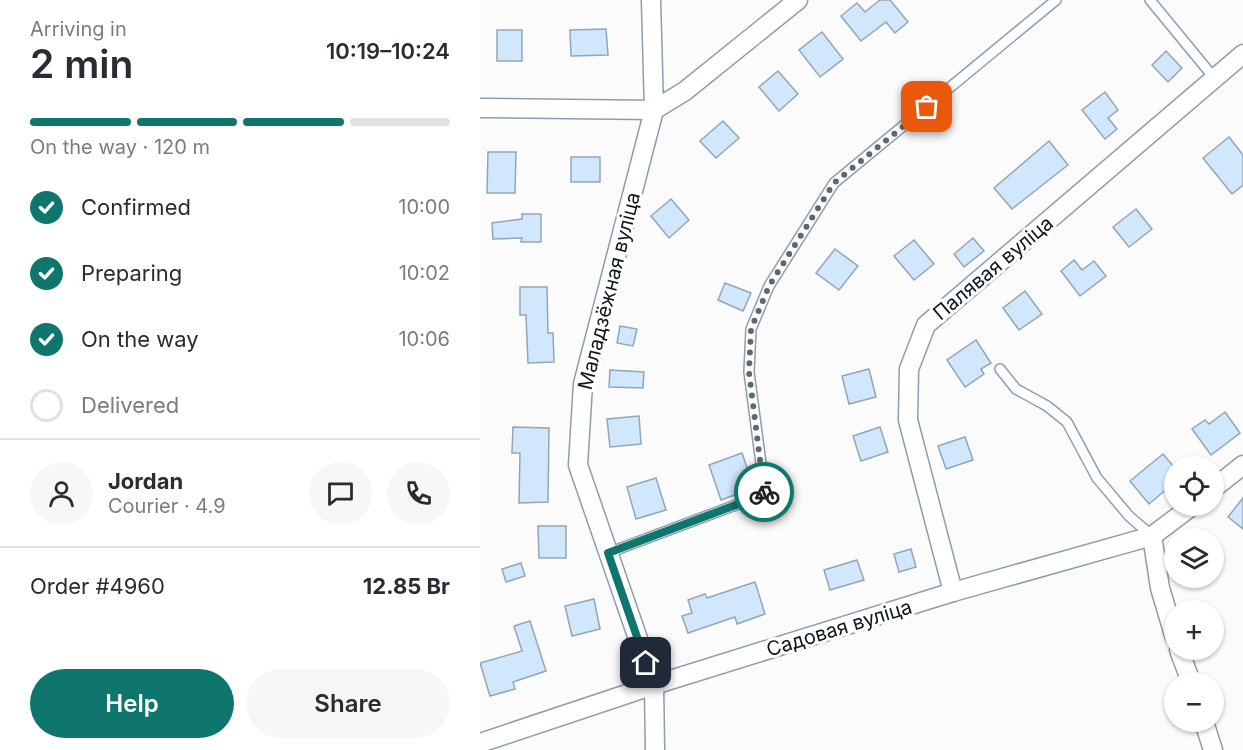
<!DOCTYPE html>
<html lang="en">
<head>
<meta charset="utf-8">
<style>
  :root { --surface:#fff; --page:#f7f7f7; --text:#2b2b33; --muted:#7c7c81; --line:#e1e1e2; --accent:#0f766e }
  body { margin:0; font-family:Inter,sans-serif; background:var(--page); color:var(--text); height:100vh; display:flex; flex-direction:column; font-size:22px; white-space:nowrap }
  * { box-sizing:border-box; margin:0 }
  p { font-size:20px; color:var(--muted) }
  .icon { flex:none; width:33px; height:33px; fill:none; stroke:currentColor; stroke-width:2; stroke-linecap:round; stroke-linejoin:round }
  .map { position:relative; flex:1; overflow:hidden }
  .sheet { display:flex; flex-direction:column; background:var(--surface); width:480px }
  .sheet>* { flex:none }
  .buttons { position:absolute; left:684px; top:456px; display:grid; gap:12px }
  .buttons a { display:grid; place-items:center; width:60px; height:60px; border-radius:50%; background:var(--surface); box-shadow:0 2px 4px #0004; font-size:30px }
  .pin { position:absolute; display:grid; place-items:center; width:51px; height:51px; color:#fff; margin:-26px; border-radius:12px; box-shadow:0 3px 9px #0006 }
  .courier { position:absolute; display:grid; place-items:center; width:60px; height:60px; margin:-30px; border:4px solid #0f766e; border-radius:50%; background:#fff; color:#222; box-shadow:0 2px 8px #0007 }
  .head em { font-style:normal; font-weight:600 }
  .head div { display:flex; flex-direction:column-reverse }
  .head { display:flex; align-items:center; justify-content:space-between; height:102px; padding:0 30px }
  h1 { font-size:39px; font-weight:600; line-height:45px }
  .bar { display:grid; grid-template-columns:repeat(4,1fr); gap:9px 6px; align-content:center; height:72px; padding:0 30px }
  .bar i { height:8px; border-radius:4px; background:var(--line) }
  .bar .active { background:var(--accent) }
  .bar p { grid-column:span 4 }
  .line { display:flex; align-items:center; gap:15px; padding:0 30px; border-top:2px solid var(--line) }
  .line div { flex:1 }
  .round { display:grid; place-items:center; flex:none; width:63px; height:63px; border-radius:32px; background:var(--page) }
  ol { padding:0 30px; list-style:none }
  li { display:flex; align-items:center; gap:18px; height:66px }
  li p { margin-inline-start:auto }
  li .icon { padding:6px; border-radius:50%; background:var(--accent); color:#fff; stroke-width:4 }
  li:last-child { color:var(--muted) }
  li i { width:33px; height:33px; border:3px solid var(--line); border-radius:50% }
  .action { display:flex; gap:12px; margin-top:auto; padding:12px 30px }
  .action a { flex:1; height:69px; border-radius:36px; background:var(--accent); color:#fff; font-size:24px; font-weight:600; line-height:69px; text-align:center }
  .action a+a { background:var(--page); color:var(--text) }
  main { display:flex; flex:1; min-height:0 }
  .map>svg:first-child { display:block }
  .building { fill:#d1e7fb; stroke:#92a6b6; stroke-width:1.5 }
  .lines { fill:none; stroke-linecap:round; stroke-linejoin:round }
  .service-casing { stroke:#8b9eaf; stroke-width:12 }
  .minor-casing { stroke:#8b9eaf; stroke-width:21 }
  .service { stroke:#fff; stroke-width:9 }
  .minor { stroke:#fff; stroke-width:18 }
  .done { stroke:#62676b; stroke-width:6; stroke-dasharray:0 10.8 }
  .route { stroke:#0f766e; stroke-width:8 }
  .labels { text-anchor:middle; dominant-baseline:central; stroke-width:6; stroke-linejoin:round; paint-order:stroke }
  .street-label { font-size:20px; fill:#0f171d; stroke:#fff }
</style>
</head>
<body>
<main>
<section class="sheet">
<div class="head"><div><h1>2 min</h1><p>Arriving in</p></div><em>10:19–10:24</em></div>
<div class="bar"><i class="active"></i><i class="active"></i><i class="active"></i><i></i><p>On the way · 120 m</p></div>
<ol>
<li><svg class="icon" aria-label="check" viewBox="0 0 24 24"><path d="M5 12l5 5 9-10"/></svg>Confirmed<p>10:00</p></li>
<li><svg class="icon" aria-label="check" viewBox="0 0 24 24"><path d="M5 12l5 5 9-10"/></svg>Preparing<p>10:02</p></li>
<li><svg class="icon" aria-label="check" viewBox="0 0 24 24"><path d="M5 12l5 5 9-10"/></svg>On the way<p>10:06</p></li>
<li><i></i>Delivered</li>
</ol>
<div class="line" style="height:108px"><a class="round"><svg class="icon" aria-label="person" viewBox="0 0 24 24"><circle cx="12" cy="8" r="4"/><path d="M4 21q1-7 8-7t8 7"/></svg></a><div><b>Jordan</b><p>Courier · 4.9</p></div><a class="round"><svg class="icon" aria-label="chat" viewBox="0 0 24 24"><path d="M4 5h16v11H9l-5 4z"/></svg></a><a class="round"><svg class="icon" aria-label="phone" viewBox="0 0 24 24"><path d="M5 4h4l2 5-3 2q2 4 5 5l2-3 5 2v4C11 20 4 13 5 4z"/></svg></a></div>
<div class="line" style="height:78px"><div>Order #4960</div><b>12.85 Br</b></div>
<div class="action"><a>Help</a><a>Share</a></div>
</section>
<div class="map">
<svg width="763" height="750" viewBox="0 0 763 750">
  <rect width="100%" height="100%" fill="#fbfbfb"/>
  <g class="building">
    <polygon points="400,0 410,0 428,22 415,33 406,22 381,41 361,16 377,3 385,12"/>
    <polygon points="126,29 128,55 91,56 90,30"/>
    <rect x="17" y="30" width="25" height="31"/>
    <polygon points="342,32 363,59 340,77 319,50"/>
    <polygon points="686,51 702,68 688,82 672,65"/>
    <polygon points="298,71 318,94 299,111 279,87"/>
    <polygon points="625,92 638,110 628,118 637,129 625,139 602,110"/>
    <polygon points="243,121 259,138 236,158 220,141"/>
    <polygon points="749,137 763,155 763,185 752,194 723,158"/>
    <polygon points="569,141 588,165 532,209 514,188"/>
    <polygon points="8,152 36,152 35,193 7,193"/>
    <rect x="91" y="157" width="29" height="25"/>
    <polygon points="191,199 209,220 189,238 171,216"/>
    <polygon points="656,209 672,229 649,247 633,227"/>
    <polygon points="42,214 61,214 61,242 41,242 42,238 13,239 12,223 42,219"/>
    <polygon points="493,238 504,251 484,267 474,254"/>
    <polygon points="434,240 454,264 434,280 414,256"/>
    <polygon points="355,249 378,266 359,290 336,273"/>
    <polygon points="594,260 602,270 614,261 626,276 600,296 581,271"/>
    <polygon points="245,283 271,293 263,311 238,300"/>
    <polygon points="40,287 67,287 68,333 73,333 74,362 48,363 46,315 40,315"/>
    <polygon points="545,291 562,314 539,330 523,308"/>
    <polygon points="140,326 157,329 153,346 137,343"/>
    <polygon points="496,340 511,363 501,369 504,374 485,387 467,360"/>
    <polygon points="389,369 396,397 369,404 362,376"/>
    <polygon points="130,370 164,372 163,388 129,387"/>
    <polygon points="745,412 760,433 731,455 712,429 725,420 729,424"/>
    <polygon points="159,416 161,444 130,447 127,419"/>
    <polygon points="33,427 69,428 68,502 39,503 40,453 32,453"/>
    <polygon points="400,427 408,452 381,461 373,436"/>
    <polygon points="485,437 493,460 466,469 458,446"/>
    <polygon points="262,453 274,488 241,500 229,465"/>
    <polygon points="683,454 694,467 694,483 669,504 650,481"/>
    <polygon points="176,478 186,510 156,519 147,487"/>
    <polygon points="763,498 763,529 748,517"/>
    <polygon points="58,526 86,526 86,558 59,558"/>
    <polygon points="431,549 436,567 419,572 414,554"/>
    <polygon points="377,560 384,580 350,590 344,570"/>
    <polygon points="41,563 45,576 26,582 22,569"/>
    <polygon points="275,582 285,614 257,624 255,617 208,633 202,616 212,613 208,600 225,594 227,598"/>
    <polygon points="114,599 120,629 92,636 85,606"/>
    <polygon points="50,621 66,671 33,682 35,689 10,696 0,663 42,651 34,626"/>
  </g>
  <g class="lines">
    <defs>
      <g id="service">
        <polyline points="670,0 735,79"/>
        <polyline points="520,369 536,389 567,406 587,422 617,478 649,516 672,536"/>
        <polyline points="128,553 285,494 269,372 271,329 289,286 354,183 576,0"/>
      </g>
      <g id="minor">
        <polyline points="0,108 174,110 171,0"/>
        <polyline points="734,488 763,465"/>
        <polyline points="672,536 680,588 694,635"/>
        <polyline points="473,592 428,420 429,369 446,325 763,54"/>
        <polyline points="699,650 711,682"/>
        <polyline points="724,722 733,750"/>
        <polyline points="0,743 174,685 473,592 672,536 712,506"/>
        <polyline points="175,750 174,685 98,465 103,384 174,110 205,91 318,0"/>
      </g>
    </defs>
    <use href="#service" class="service-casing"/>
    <use href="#minor" class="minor-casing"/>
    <use href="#service" class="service"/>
    <use href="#minor" class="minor"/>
  </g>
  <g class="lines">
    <polyline class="done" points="284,492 269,372 271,329 289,286 354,183 447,107"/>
    <polyline class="route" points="166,663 128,553 285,494 284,492"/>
  </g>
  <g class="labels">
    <g class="street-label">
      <text transform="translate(513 268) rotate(-40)">Палявая вуліца</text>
      <text transform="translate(129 291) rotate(-76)">Маладзёжная вуліца</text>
      <text transform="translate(359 628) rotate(-17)">Садовая вуліца</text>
    </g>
  </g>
</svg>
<div class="buttons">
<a><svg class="icon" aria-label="locate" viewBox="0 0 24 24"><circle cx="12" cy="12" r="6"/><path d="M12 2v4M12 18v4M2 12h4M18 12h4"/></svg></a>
<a><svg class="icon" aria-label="layers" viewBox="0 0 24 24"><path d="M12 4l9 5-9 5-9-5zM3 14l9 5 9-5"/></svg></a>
<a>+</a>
<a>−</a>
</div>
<div class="pin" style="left:447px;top:107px;background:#ea580c"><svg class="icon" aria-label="bag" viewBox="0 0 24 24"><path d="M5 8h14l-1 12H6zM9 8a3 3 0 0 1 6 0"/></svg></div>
<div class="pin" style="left:166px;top:663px;background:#1f2937"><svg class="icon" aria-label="home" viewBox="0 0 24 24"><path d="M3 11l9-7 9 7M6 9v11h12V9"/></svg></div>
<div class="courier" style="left:284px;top:492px"><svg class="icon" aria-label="bike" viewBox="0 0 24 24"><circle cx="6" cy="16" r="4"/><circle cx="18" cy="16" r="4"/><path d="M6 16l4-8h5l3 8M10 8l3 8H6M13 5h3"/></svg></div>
</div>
</main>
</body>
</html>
